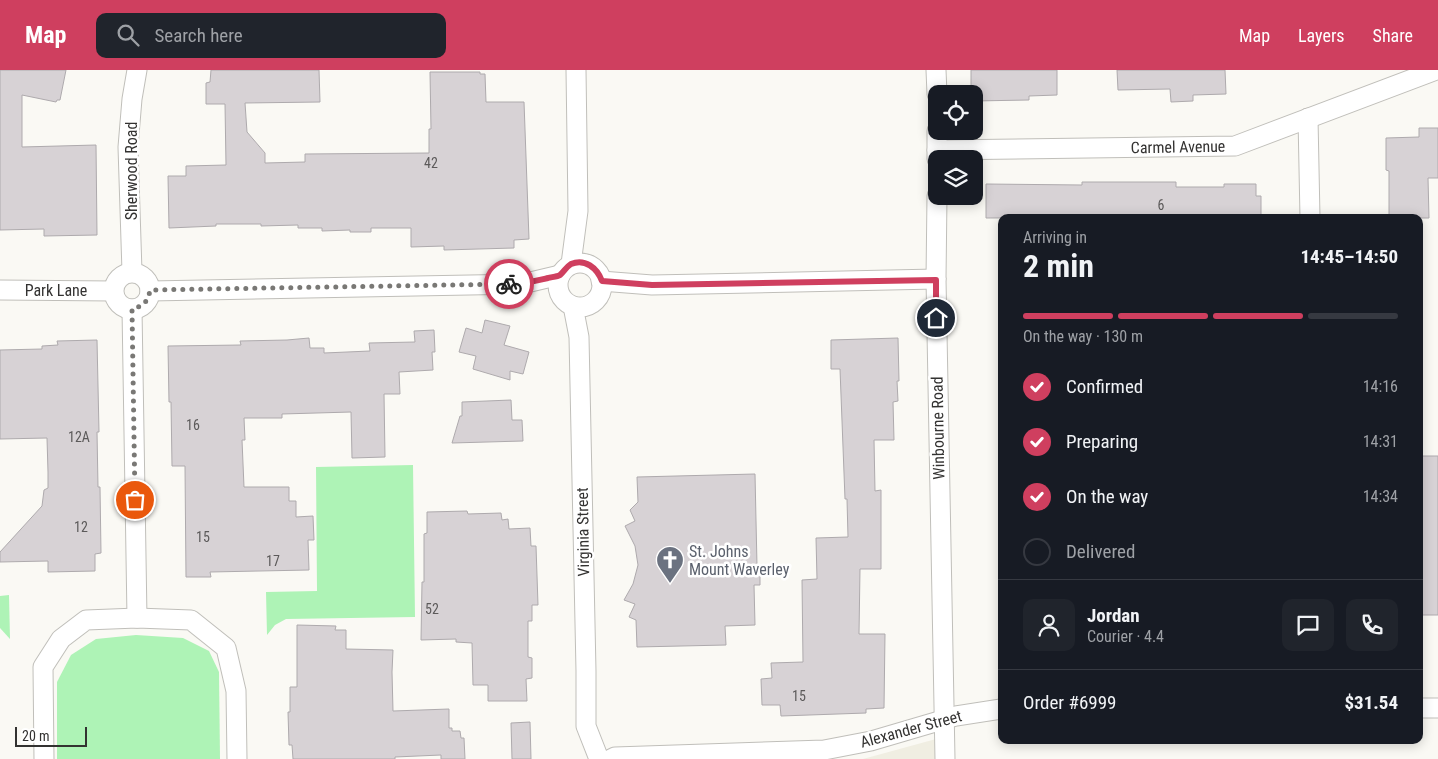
<!DOCTYPE html>
<html lang="en">
<head>
<meta charset="utf-8">
<style>
  :root { --surface:#171b24; --page:#20242c; --text:#f1f3f6; --muted:#9ea1a6; --line:#363941; --accent:#cf3f5f }
  body { margin:0; font-family:"Roboto Condensed",sans-serif; background:var(--page); color:var(--text); height:100vh; display:flex; flex-direction:column; font-size:19px; white-space:nowrap }
  * { box-sizing:border-box; margin:0 }
  p { font-size:16px; color:var(--muted) }
  .icon { flex:none; width:28px; height:28px; fill:none; stroke:currentColor; stroke-width:2; stroke-linecap:round; stroke-linejoin:round }
  .map { position:relative; flex:1; overflow:hidden }
  .side { position:absolute; left:998px; top:144px; width:425px; height:530px; display:flex; flex-direction:column; background:var(--surface); border-radius:10px; box-shadow:0 2px 12px #0003 }
  .side>* { flex:none }
  .controls { position:absolute; left:928px; top:15px; display:grid; gap:10px }
  .controls a { display:grid; place-items:center; width:55px; height:55px; border-radius:10px; background:var(--surface); box-shadow:0 2px 12px #0003; font-size:25px }
  .scale { position:absolute; left:15px; bottom:12px; width:72px; box-sizing:border-box; padding-left:5px; border:2px solid #333231; border-top:0; font-size:14px; line-height:18px; white-space:nowrap; color:#333231; -webkit-text-stroke:4px #fff; paint-order:stroke }
  .pin { position:absolute; display:grid; place-items:center; width:42px; height:42px; color:#fff; margin:-21px; border:2px solid #fff; border-radius:50%; box-shadow:0 1px 5px #0007 }
  .courier { position:absolute; display:grid; place-items:center; width:50px; height:50px; margin:-25px; border:4px solid #cf3f5f; border-radius:50%; background:#fff; color:#222; box-shadow:0 1px 6px #0007 }
  .summary em { font-style:normal; font-weight:700 }
  .summary div { display:flex; flex-direction:column-reverse }
  .summary { display:flex; align-items:center; justify-content:space-between; height:85px; padding:0 25px }
  h1 { font-size:32px; font-weight:700; line-height:38px }
  .bar { display:grid; grid-template-columns:repeat(4,1fr); gap:8px 5px; align-content:center; height:60px; padding:0 25px }
  .bar i { height:6px; border-radius:4px; background:var(--line) }
  .bar .on { background:var(--accent) }
  .bar p { grid-column:span 4 }
  .line { display:flex; align-items:center; gap:12px; padding:0 25px; border-top:1px solid var(--line) }
  .line div { flex:1 }
  .round { display:grid; place-items:center; flex:none; width:52px; height:52px; border-radius:10px; background:var(--page) }
  ol { padding:0 25px; list-style:none }
  li { display:flex; align-items:center; gap:15px; height:55px }
  li p { margin-inline-start:auto }
  li .icon { padding:5px; border-radius:50%; background:var(--accent); color:#fff; stroke-width:4 }
  li:last-child { color:var(--muted) }
  li i { width:28px; height:28px; border:2px solid var(--line); border-radius:50% }
  header { display:flex; align-items:center; gap:30px; box-sizing:border-box; height:70px; padding:0 25px; background:var(--accent); color:#fff }
  header strong { font-size:24px }
  nav { display:flex; gap:28px; margin-inline-start:auto; font-size:18px }
  .search { width:350px; height:45px; background:var(--page); display:flex; align-items:center; gap:12px; box-sizing:border-box; padding:0 18px; border-radius:10px; color:var(--muted); font-size:19px }
  .map>svg:first-child { display:block }
  .built { fill:#f0eee2 }
  .green { fill:#aef3b6 }
  .building { fill:#d7d2d5; stroke:#aeaaad }
  .lines { fill:none; stroke-linecap:round; stroke-linejoin:round }
  .minor-casing { stroke:#c0bfba; stroke-width:21 }
  .minor { stroke:#fff; stroke-width:19 }
  .done { stroke:#797875; stroke-width:5; stroke-dasharray:0 9 }
  .route { stroke:#cf3f5f; stroke-width:6 }
  .labels { text-anchor:middle; dominant-baseline:central; stroke-width:5; stroke-linejoin:round; paint-order:stroke }
  .number-label { font-size:14px; fill:#5c5a5a }
  .street-label { font-size:16px; fill:#333231; stroke:#fff }
  .worship-label { font-size:16px; fill:#5b616d; stroke:#fff; text-anchor:start }
</style>
</head>
<body>
<header>
<strong>Map</strong>
<div class="search"><svg class="icon" aria-label="search" viewBox="0 0 24 24"><circle cx="10" cy="10" r="6"/><path d="M15 15l6 6"/></svg>Search here</div>
<nav><a>Map</a><a>Layers</a><a>Share</a></nav>
</header>
<div class="map">
<svg width="1438" height="689" viewBox="0 0 1438 689">
  <rect width="100%" height="100%" fill="#faf9f4"/>
  <polygon class="built" points="936,669 936,689 863,689"/>
  <g class="green">
    <polygon points="413,395 415,547 286,549 275,555 267,565 266,522 317,521 316,397"/>
    <polygon points="9,525 10,569 0,558 0,526"/>
    <polygon points="136,565 183,568 209,581 219,602 220,689 57,689 57,612 71,585 96,569"/>
  </g>
  <g class="building">
    <polygon points="0,0 66,0 60,30 57,30 56,32 22,25 22,77 96,75 97,165 44,166 44,159 0,160"/>
    <polygon points="211,0 319,0 320,32 245,33 247,62 265,83 265,93 305,92 305,84 429,83 429,59 431,59 430,2 480,2 480,4 485,4 486,32 524,32 529,169 514,170 514,178 444,180 444,176 411,177 411,158 371,158 371,162 350,162 350,160 322,161 322,158 298,158 298,155 261,156 261,154 216,154 216,156 169,158 168,106 186,106 186,96 226,95 225,34 206,34 206,13 210,12"/>
    <polygon points="971,0 1057,0 1057,25 1029,26 1029,30 974,31 974,24 971,24"/>
    <polygon points="1117,0 1225,0 1226,24 1193,25 1193,31 1171,32 1170,19 1118,20"/>
    <polygon points="1419,58 1438,58 1438,108 1428,108 1429,148 1389,148 1389,101 1386,100 1386,68 1419,67"/>
    <polygon points="1082,112 1176,112 1176,117 1224,117 1224,114 1256,114 1256,126 1261,126 1261,147 986,148 986,114 1082,115"/>
    <polygon points="485,250 510,256 504,275 529,282 523,304 510,301 510,310 473,299 476,286 459,282 466,258 482,263"/>
    <polygon points="434,260 435,282 432,282 433,300 399,302 400,324 384,324 385,387 352,388 351,342 282,344 282,348 244,348 245,370 242,370 244,417 289,417 289,431 296,431 296,447 313,446 314,470 308,470 309,500 210,502 211,507 186,507 185,396 172,396 171,332 169,332 168,276 241,275 240,271 287,270 309,268 310,278 324,278 324,283 370,281 369,273 415,272 414,261"/>
    <polygon points="898,268 899,311 897,311 898,331 893,332 894,370 874,370 875,421 881,420 881,499 860,499 859,564 885,564 884,638 866,639 866,643 781,646 780,635 762,635 761,609 772,608 771,593 803,592 802,510 817,509 816,468 848,467 847,429 845,429 840,299 831,299 831,270"/>
    <polygon points="97,270 99,362 97,362 98,417 100,417 101,483 95,484 95,501 48,502 48,491 0,492 0,482 42,436 44,420 48,418 48,402 47,368 0,369 0,280 42,279 42,276 58,275 57,271"/>
    <polygon points="511,330 512,350 522,350 523,371 452,373 460,346 462,346 462,332"/>
    <rect x="1419" y="386" width="19" height="159"/>
    <polygon points="755,404 757,496 760,496 760,515 754,515 755,555 725,556 726,575 637,577 636,550 629,547 635,534 624,530 633,514 638,495 635,476 625,456 635,451 630,440 638,432 637,407"/>
    <polygon points="467,441 468,444 501,443 502,450 508,449 509,459 530,458 531,476 536,476 538,535 532,535 532,551 528,551 528,587 532,588 532,608 526,609 527,631 488,631 488,615 473,615 472,573 456,572 456,569 421,570 422,512 424,512 424,464 427,463 427,442"/>
    <polygon points="297,555 336,556 335,560 346,560 346,579 393,580 392,602 393,641 449,639 449,658 452,658 452,661 460,661 461,668 464,668 465,689 441,689 441,685 395,687 395,689 293,689 292,675 289,675 288,642 290,642 290,617 297,617"/>
    <polygon points="530,652 531,689 512,689 511,653"/>
  </g>
  <g class="lines">
    <defs>
      <g id="minor">
        <polyline points="936,0 937,24"/>
        <polyline points="1308,48 1310,148"/>
        <polyline points="937,61 937,89"/>
        <polyline points="937,80 1235,76 1436,0"/>
        <polyline points="937,126 936,209 945,689"/>
        <circle cx="580" cy="215" r="22"/>
        <polyline points="571,194 578,141 576,0"/>
        <polyline points="132,202 128,77 132,29 137,0"/>
        <circle cx="132" cy="221" r="18"/>
        <polyline points="601,211 652,215 936,209"/>
        <polyline points="0,220 113,221"/>
        <polyline points="150,221 522,214 560,205"/>
        <polyline points="573,236 579,267 586,601 586,656 599,689"/>
        <polyline points="132,239 137,548"/>
        <polyline points="1419,638 1438,638"/>
        <polyline points="44,689 43,597 61,569 86,550 137,548 191,550 226,578 236,621 237,689"/>
        <polyline points="611,689 615,687 824,680 871,671 956,646 1001,639"/>
      </g>
    </defs>
    <use href="#minor" class="minor-casing"/>
    <use href="#minor" class="minor"/>
  </g>
  <g class="lines">
    <path class="done" d="M135 430 132 239C143 236 148 232 150 220L509 214"/>
    <path class="route" d="M509 214C523 214 535 211 548 208 551 207 557 207 560 205 564 202 566 197 571 194 585 188 597 198 602 211L652 215 936 210V248"/>
  </g>
  <defs>
    <symbol id="church-pin" viewBox="-11 -11 22 30"><path d="M0 17L-7.5 6A9.5 9.5 0 1 1 7.5 6Z" fill="#6b7280" stroke="#fff"/><path d="M-1.2-6h2.4v3.5h3.3v2.4h-3.3V6h-2.4V-.1h-3.3v-2.4h3.3Z" fill="#fff"/></symbol>
  </defs>
  <g fill-rule="evenodd">
    <use href="#church-pin" x="654" y="474" width="32" height="43"/>
  </g>
  <g class="labels">
    <g class="number-label">
      <text x="431" y="93">42</text>
      <text x="1161" y="135">6</text>
      <text x="193" y="355">16</text>
      <text x="79" y="367">12A</text>
      <text x="81" y="457">12</text>
      <text x="203" y="467">15</text>
      <text x="273" y="491">17</text>
      <text x="432" y="539">52</text>
      <text x="799" y="626">15</text>
    </g>
    <g class="street-label">
      <text transform="translate(1178 77) rotate(-1)">Carmel Avenue</text>
      <text transform="translate(131 101) rotate(-90)">Sherwood Road</text>
      <text x="56" y="220">Park Lane</text>
      <text transform="translate(938 358) rotate(-91)">Winbourne Road</text>
      <text transform="translate(583 462) rotate(-91)">Virginia Street</text>
      <text transform="translate(911 659) rotate(-15)">Alexander Street</text>
    </g>
    <g class="worship-label">
      <text x="689" y="481">St. Johns<tspan x="689" dy="18">Mount Waverley</tspan></text>
    </g>
  </g>
</svg>
<div class="controls">
<a><svg class="icon" aria-label="locate" viewBox="0 0 24 24"><circle cx="12" cy="12" r="6"/><path d="M12 2v4M12 18v4M2 12h4M18 12h4"/></svg></a>
<a><svg class="icon" aria-label="layers" viewBox="0 0 24 24"><path d="M12 4l9 5-9 5-9-5zM3 14l9 5 9-5"/></svg></a>
</div>
<div class="scale">20 m</div>
<div class="pin" style="left:135px;top:430px;background:#ea580c"><svg class="icon" aria-label="bag" viewBox="0 0 24 24"><path d="M5 8h14l-1 12H6zM9 8a3 3 0 0 1 6 0"/></svg></div>
<div class="pin" style="left:936px;top:248px;background:#1f2937"><svg class="icon" aria-label="home" viewBox="0 0 24 24"><path d="M3 11l9-7 9 7M6 9v11h12V9"/></svg></div>
<div class="courier" style="left:509px;top:214px"><svg class="icon" aria-label="bike" viewBox="0 0 24 24"><circle cx="6" cy="16" r="4"/><circle cx="18" cy="16" r="4"/><path d="M6 16l4-8h5l3 8M10 8l3 8H6M13 5h3"/></svg></div>
<section class="side">
<div class="summary"><div><h1>2 min</h1><p>Arriving in</p></div><em>14:45–14:50</em></div>
<div class="bar"><i class="on"></i><i class="on"></i><i class="on"></i><i></i><p>On the way · 130 m</p></div>
<ol>
<li><svg class="icon" aria-label="check" viewBox="0 0 24 24"><path d="M5 12l5 5 9-10"/></svg>Confirmed<p>14:16</p></li>
<li><svg class="icon" aria-label="check" viewBox="0 0 24 24"><path d="M5 12l5 5 9-10"/></svg>Preparing<p>14:31</p></li>
<li><svg class="icon" aria-label="check" viewBox="0 0 24 24"><path d="M5 12l5 5 9-10"/></svg>On the way<p>14:34</p></li>
<li><i></i>Delivered</li>
</ol>
<div class="line" style="height:90px"><a class="round"><svg class="icon" aria-label="person" viewBox="0 0 24 24"><circle cx="12" cy="8" r="4"/><path d="M4 21q1-7 8-7t8 7"/></svg></a><div><b>Jordan</b><p>Courier · 4.4</p></div><a class="round"><svg class="icon" aria-label="chat" viewBox="0 0 24 24"><path d="M4 5h16v11H9l-5 4z"/></svg></a><a class="round"><svg class="icon" aria-label="phone" viewBox="0 0 24 24"><path d="M5 4h4l2 5-3 2q2 4 5 5l2-3 5 2v4C11 20 4 13 5 4z"/></svg></a></div>
<div class="line" style="height:65px"><div>Order #6999</div><b>$31.54</b></div>
</section>
</div>
</body>
</html>
